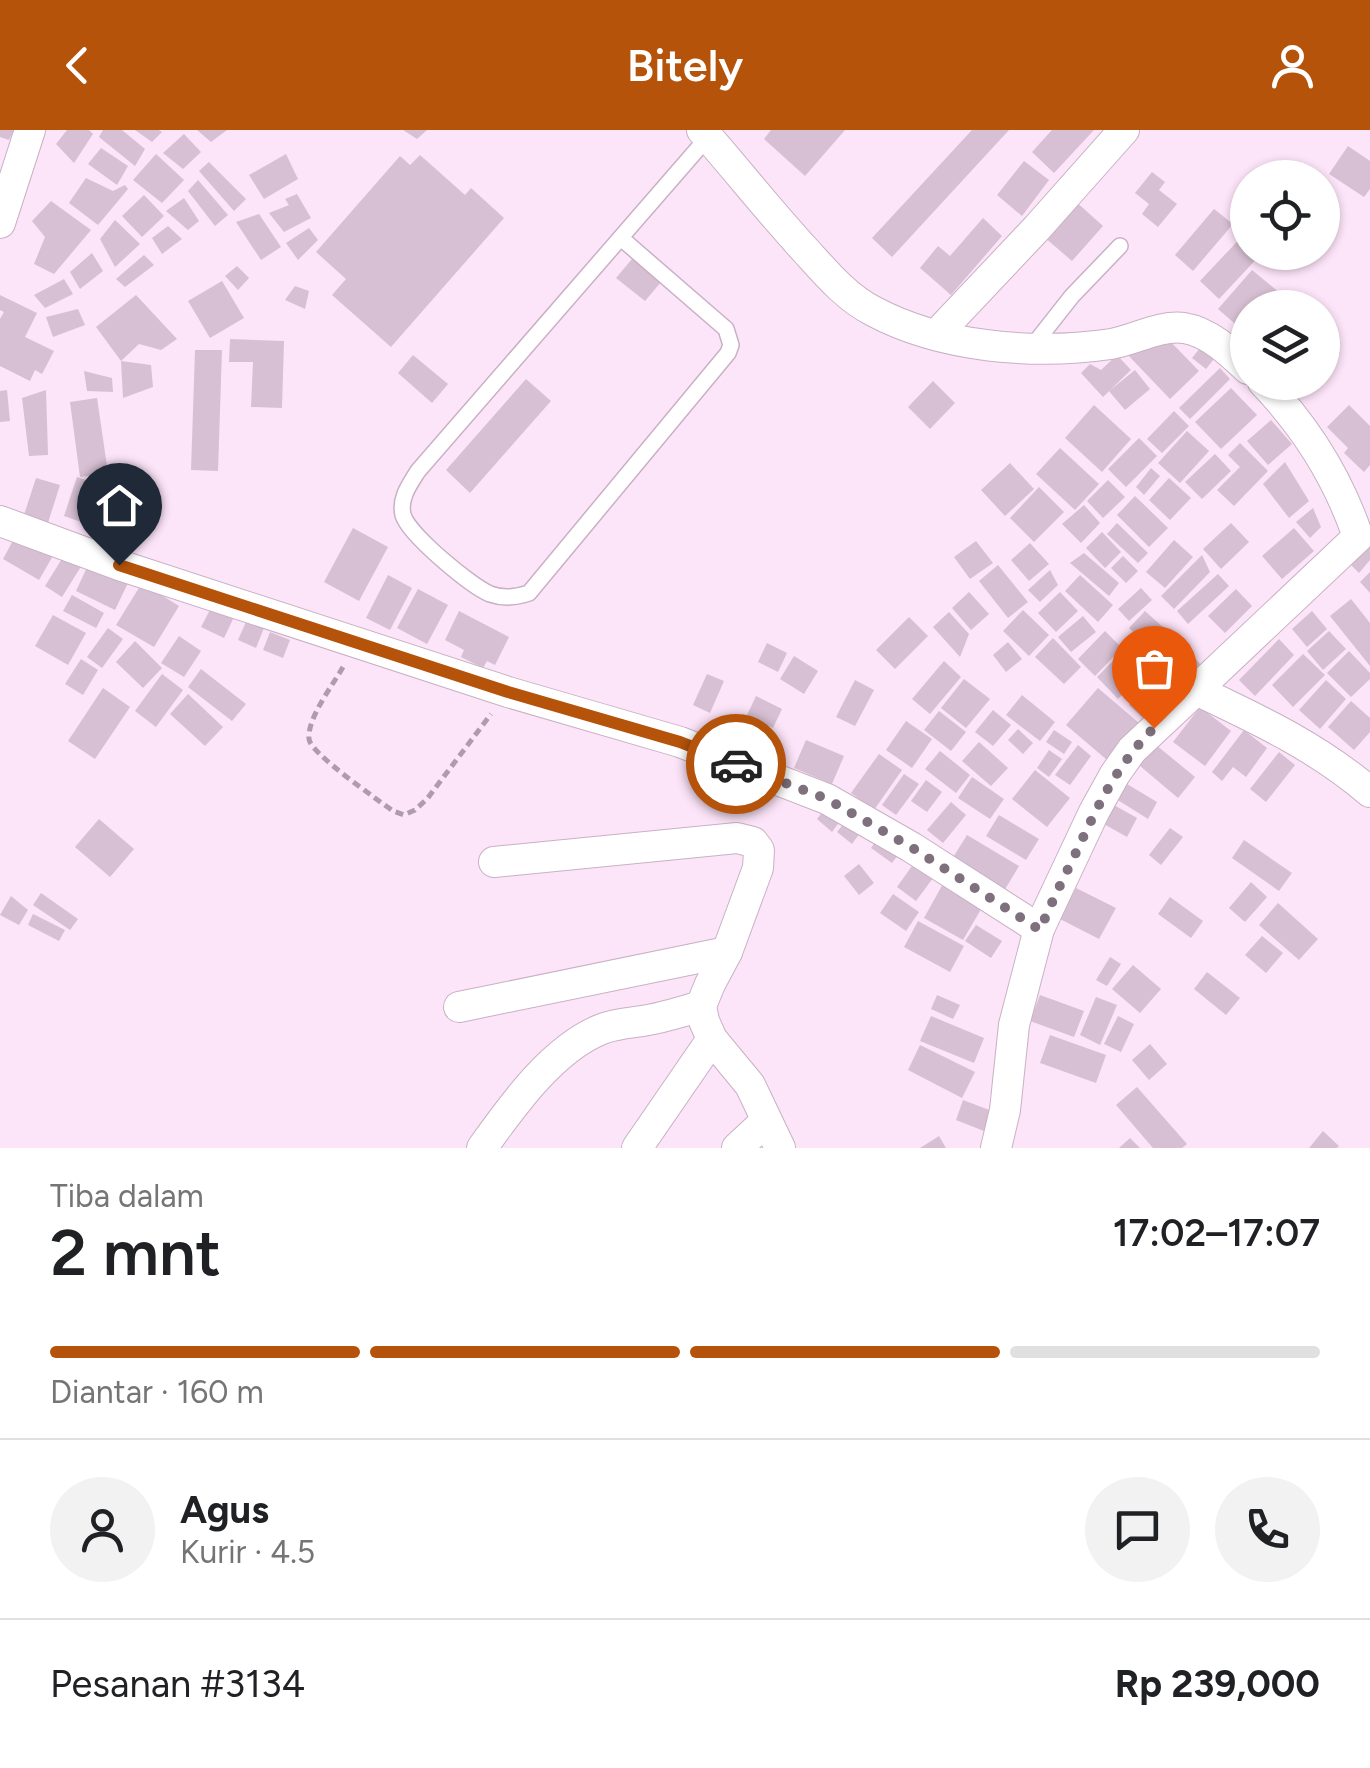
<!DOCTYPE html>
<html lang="id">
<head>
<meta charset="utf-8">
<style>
  :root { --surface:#fff; --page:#f2f2f2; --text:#202124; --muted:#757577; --line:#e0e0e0; --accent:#b45309 }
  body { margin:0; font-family:Figtree,sans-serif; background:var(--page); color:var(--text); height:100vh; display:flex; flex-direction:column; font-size:38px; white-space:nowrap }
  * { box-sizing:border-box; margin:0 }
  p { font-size:32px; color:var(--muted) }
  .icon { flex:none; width:55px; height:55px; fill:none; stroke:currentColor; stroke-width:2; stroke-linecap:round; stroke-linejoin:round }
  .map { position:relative; height:1018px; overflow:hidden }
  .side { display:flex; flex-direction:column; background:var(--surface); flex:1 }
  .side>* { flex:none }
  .buttons { position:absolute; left:1230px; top:30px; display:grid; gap:20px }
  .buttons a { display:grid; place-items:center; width:110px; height:110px; border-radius:50%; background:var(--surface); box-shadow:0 2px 8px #0004; font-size:50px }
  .pin { position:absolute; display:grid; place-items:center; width:85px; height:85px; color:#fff; margin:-102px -42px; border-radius:50% 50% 50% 0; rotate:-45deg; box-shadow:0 0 10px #0007 }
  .pin .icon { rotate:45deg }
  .courier { position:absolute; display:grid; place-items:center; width:100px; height:100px; margin:-50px; border:8px solid #b45309; border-radius:50%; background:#fff; color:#222; box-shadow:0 2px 12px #0007 }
  .headline em { font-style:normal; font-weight:600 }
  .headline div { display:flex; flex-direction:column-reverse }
  .headline { display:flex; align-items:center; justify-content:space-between; height:170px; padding:0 50px }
  h1 { font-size:65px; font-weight:600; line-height:75px }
  .bar { display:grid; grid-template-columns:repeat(4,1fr); gap:15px 10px; align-content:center; height:120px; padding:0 50px }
  .bar i { height:12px; border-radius:8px; background:var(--line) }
  .bar .active { background:var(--accent) }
  .bar p { grid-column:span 4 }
  .line { display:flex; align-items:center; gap:25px; padding:0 50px; border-top:2px solid var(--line) }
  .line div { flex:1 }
  .round { display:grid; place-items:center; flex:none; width:105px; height:105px; border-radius:52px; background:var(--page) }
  header { display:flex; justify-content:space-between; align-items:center; height:130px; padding:0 50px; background:var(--accent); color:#fff; font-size:45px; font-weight:600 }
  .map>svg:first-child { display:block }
  .building { fill:#d7c0d3 }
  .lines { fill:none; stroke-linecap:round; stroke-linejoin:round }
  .lane-casing { stroke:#c8b1c4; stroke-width:18 }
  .street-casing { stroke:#c8b1c4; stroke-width:32 }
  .path { stroke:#ae9cac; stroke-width:5; stroke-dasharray:8 5; stroke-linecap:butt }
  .lane { stroke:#fff; stroke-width:15 }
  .street { stroke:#fff; stroke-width:30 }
  .done { stroke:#7e707c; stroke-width:10; stroke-dasharray:0 18 }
  .route { stroke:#b45309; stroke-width:12 }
</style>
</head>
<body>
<header><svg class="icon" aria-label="back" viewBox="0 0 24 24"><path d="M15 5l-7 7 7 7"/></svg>Bitely<svg class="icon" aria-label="person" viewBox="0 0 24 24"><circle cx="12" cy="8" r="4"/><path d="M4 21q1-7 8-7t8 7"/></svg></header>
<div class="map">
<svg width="1370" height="1018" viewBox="0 0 1370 1018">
  <rect width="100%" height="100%" fill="#fde5f9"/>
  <g class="building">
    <polygon points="0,0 14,0 9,10 0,7"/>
    <polygon points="67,0 89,0 93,4 74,33 56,14"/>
    <polygon points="103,0 122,0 145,19 135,36 99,7"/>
    <polygon points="135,0 159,0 162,2 152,12"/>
    <polygon points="197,0 227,0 211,12"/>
    <polygon points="403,0 427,0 417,9"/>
    <polygon points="771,0 845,0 805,46 764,9"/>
    <polygon points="972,0 1009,0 892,127 872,108"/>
    <polygon points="1052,0 1094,0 1054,43 1032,22"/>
    <polygon points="184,4 201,22 183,39 163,23"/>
    <polygon points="1348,16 1370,31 1370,59 1364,67 1329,44"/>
    <polygon points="101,18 128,36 117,55 88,34"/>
    <polygon points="156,24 184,50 162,73 133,50"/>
    <polygon points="286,24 298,49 264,69 249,45"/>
    <polygon points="420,25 465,65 471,58 504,88 391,217 332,165 346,149 316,122 400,26 410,35"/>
    <polygon points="1024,31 1049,50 1022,86 997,65"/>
    <polygon points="209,32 246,69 234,81 199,41"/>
    <polygon points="1152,42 1165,52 1159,60 1177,74 1158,97 1142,84 1149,74 1135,63"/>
    <polygon points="86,48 113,61 125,55 128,59 98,95 69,73"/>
    <polygon points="198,50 228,85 215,96 188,61"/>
    <polygon points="297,64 311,88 284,102 269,83 289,75 285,69"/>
    <polygon points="144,65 164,86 142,107 122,86"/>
    <polygon points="184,68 199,91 188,100 166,81"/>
    <polygon points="1074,70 1103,96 1072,131 1043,106"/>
    <polygon points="51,71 91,100 54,144 34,134 45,107 32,91"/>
    <polygon points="1214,79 1233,94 1193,141 1175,125"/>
    <polygon points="259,84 281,117 261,130 236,92"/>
    <polygon points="983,88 1002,106 951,165 920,138 938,116 950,126"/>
    <polygon points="115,90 140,114 115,137 100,109"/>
    <polygon points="168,96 182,109 162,124 152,108"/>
    <polygon points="309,98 318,110 298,130 286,113"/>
    <polygon points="1248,100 1248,122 1263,122 1219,169 1200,151"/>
    <polygon points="92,123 103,141 80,159 70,142"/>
    <polygon points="144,125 154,135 125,157 116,149"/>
    <polygon points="632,129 661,152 645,171 616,148"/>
    <polygon points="237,136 249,148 238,160 225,146"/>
    <polygon points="1252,140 1286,168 1278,178 1248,178 1248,205 1218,179"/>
    <polygon points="64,149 73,164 45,178 34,165"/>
    <polygon points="222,151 244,188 210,208 188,171"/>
    <polygon points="295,156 309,161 305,179 285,170"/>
    <polygon points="0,165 37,183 25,207 54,221 42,244 35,240 30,251 0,236 0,189 4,182 0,180"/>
    <polygon points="136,165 177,209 161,220 139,214 121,231 151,235 153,257 123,268 121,231 96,197"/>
    <polygon points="78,179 85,195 53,207 46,187"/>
    <polygon points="1164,205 1199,241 1170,269 1126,223"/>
    <polygon points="230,209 284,211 282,278 251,277 253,232 229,232"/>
    <polygon points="1322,209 1340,223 1322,245"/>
    <polygon points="1200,218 1214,229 1206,239 1192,228"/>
    <polygon points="195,220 222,220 218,341 191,340"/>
    <polygon points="413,225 448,254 432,273 398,243"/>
    <polygon points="1117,225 1131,240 1103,267 1081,243 1090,234 1101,240"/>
    <polygon points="1220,238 1230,249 1190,289 1179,278"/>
    <polygon points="1135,240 1150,259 1125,280 1109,261"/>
    <polygon points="84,241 112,248 113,262 87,261"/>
    <polygon points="526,249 551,271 470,363 446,340"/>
    <polygon points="933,251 955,273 930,299 908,277"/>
    <polygon points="1231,258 1257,285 1221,319 1195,292"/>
    <polygon points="7,260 10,291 0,292 0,261"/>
    <polygon points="46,260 48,325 29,326 22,268"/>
    <polygon points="97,268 108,343 80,347 70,272"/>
    <polygon points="1094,275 1131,309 1102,342 1065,308"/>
    <polygon points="1349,275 1370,296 1370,335 1364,342 1344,323 1348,318 1327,297"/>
    <polygon points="1174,281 1189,296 1162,323 1147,309"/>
    <polygon points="1271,290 1292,314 1268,335 1247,311"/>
    <polygon points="1187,301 1209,321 1180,353 1158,333"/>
    <polygon points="1139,308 1157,326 1126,357 1108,339"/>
    <polygon points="1240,313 1268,341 1234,376 1217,360 1240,337 1228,325"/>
    <polygon points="1060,318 1099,354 1075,380 1036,344"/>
    <polygon points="1215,324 1231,341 1202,369 1185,352"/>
    <polygon points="1285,332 1309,371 1289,388 1263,354"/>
    <polygon points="1010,333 1034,359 1005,386 981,360"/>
    <polygon points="1151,338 1160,346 1144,365 1136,357"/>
    <polygon points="77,347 150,371 136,411 64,386"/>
    <polygon points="36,348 60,355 46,399 22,391"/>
    <polygon points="1169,348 1191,368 1170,390 1149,370"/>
    <polygon points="1108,350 1125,367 1103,388 1087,371"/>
    <polygon points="1039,357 1064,382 1034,412 1010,388"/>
    <polygon points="1135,366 1168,398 1149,417 1117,385"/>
    <polygon points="1084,375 1100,393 1081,413 1062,394"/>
    <polygon points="1313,378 1321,397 1310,408 1296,392"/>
    <polygon points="1117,393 1148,423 1138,433 1107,404"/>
    <polygon points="1231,393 1249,412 1221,439 1203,419"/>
    <polygon points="353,398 388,417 359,471 324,452"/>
    <polygon points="1294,398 1314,421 1282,449 1262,426"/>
    <polygon points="1370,399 1370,430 1359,443 1344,428"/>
    <polygon points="1102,402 1121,422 1105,438 1086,418"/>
    <polygon points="17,403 54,424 39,450 3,429"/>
    <polygon points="1174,410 1193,427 1165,458 1146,442"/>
    <polygon points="976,411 993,433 970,449 954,427"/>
    <polygon points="1030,413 1049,434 1029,451 1011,430"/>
    <polygon points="1084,423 1119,453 1109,466 1070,433"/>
    <polygon points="65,424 82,435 62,467 45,456"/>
    <polygon points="1202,425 1210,442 1174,479 1161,466"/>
    <polygon points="1123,426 1138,441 1126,453 1111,438"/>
    <polygon points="89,433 129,451 115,480 76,461"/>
    <polygon points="998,435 1028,472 1008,488 979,451"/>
    <polygon points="1050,440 1058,455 1040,472 1028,460"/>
    <polygon points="1370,442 1370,463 1360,452"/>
    <polygon points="1218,444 1229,456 1188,494 1177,481"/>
    <polygon points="388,445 412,458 390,500 366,488"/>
    <polygon points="1080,445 1113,475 1098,492 1065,461"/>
    <polygon points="142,453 179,476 154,517 116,495"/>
    <polygon points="1141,458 1152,470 1129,491 1118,479"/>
    <polygon points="418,459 448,475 427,514 397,498"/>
    <polygon points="1236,459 1252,476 1225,503 1208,486"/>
    <polygon points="969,462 989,484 971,500 952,478"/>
    <polygon points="1060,462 1078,481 1056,502 1038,483"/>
    <polygon points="72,465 104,483 96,498 63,481"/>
    <polygon points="1351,469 1370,493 1370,536 1330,486"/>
    <polygon points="212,476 234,487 224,508 201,497"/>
    <polygon points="1023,480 1049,505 1029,526 1003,501"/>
    <polygon points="459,481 509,507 495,535 487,531 483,538 461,527 464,520 445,510"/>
    <polygon points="1145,481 1166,500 1150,518 1129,498"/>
    <polygon points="1312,481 1327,499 1307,517 1292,499"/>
    <polygon points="949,482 969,504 960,527 933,497"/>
    <polygon points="53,485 86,503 68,535 35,516"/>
    <polygon points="249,485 266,493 256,518 238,510"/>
    <polygon points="1083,486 1096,502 1071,522 1058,507"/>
    <polygon points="909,487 928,506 895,539 876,520"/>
    <polygon points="108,498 123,509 102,538 87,527"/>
    <polygon points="1105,501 1122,518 1095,546 1078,529"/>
    <polygon points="1329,501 1346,519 1323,540 1307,521"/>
    <polygon points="270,502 290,510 283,528 263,520"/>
    <polygon points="1173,504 1200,534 1182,550 1155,520"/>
    <polygon points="179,506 201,521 184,547 161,533"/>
    <polygon points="1053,508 1081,537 1064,554 1035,527"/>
    <polygon points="1279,509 1294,525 1255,566 1239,550"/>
    <polygon points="135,511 162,538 143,558 116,532"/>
    <polygon points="1008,512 1022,529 1006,542 993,525"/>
    <polygon points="767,513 787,523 778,542 758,532"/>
    <polygon points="1349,521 1370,543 1370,549 1351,567 1327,543"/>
    <polygon points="1121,523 1142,545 1118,569 1097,547"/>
    <polygon points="1303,524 1325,545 1293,577 1272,555"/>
    <polygon points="794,526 818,541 804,564 780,549"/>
    <polygon points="81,529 98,540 83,565 65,554"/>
    <polygon points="944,531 961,547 930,584 912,569"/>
    <polygon points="201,539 246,574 232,591 188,557"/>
    <polygon points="162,544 183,560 156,597 135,581"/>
    <polygon points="707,544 724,551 710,583 693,575"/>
    <polygon points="964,549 990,569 966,598 941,578"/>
    <polygon points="855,550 874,560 855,596 836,587"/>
    <polygon points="1326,550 1346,569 1320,599 1299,580"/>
    <polygon points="1147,557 1165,576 1148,593 1129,575"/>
    <polygon points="103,558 130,577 95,629 68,611"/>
    <polygon points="1098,558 1139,593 1107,630 1066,595"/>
    <polygon points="188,564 223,597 205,616 170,584"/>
    <polygon points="1022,565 1055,592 1040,611 1006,585"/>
    <polygon points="756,566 782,579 773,598 747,585"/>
    <polygon points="1351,571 1370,588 1370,602 1354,620 1328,597"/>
    <polygon points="1200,577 1231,601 1205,636 1173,612"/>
    <polygon points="993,580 1011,595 993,616 975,602"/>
    <polygon points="939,581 966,602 951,621 924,600"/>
    <polygon points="906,591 932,609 912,638 886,620"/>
    <polygon points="1018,599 1033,613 1023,624 1008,610"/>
    <polygon points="1054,600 1072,612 1064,624 1046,612"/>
    <polygon points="1244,600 1267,618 1246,647 1233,637 1222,651 1212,642"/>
    <polygon points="806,610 844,626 832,654 794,638"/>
    <polygon points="1150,610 1195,647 1178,668 1133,630"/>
    <polygon points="979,612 1008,638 991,656 962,631"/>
    <polygon points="1078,615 1091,626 1070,655 1055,645"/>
    <polygon points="1049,620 1062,629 1049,647 1037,638"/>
    <polygon points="940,621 970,645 956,663 925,639"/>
    <polygon points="1279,622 1295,635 1266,672 1250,659"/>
    <polygon points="879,624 902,640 874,680 851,663"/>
    <polygon points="1035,640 1070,668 1047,697 1012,669"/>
    <polygon points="904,644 919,654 896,685 882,675"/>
    <polygon points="972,647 1004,669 990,689 958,668"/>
    <polygon points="926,650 942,662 927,682 911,671"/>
    <polygon points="1122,651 1157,672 1148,689 1113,667"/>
    <polygon points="1105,670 1137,688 1127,707 1095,689"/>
    <polygon points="951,672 966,685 943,713 927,700"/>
    <polygon points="827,676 843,687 832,702 817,689"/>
    <polygon points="999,685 1039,709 1026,730 986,706"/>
    <polygon points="848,688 863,699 852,714 837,702"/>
    <polygon points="99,689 134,719 110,747 75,717"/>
    <polygon points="1170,698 1183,707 1161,735 1149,725"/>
    <polygon points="881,704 902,720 892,733 871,718"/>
    <polygon points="967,705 1019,736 1004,761 952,729"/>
    <polygon points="1244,710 1292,743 1279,761 1232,728"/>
    <polygon points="917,729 936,744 916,771 897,757"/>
    <polygon points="859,734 874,753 859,765 844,746"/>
    <polygon points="944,752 984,774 963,810 924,788"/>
    <polygon points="1251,752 1267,767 1245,792 1229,778"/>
    <polygon points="1076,758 1116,778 1099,809 1060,789"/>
    <polygon points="41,763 78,789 70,800 33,775"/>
    <polygon points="893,764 919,782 906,801 880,783"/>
    <polygon points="11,766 28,780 19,795 0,785"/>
    <polygon points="1170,767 1203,791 1191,808 1158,784"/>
    <polygon points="1278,773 1318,809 1299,830 1259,795"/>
    <polygon points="33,784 65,800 59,811 28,795"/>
    <polygon points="918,791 964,816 950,842 904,817"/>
    <polygon points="976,795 1002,811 991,828 965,811"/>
    <polygon points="1262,806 1283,823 1266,843 1245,825"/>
    <polygon points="1110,827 1121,834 1107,856 1096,850"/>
    <polygon points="1133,835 1161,859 1140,883 1112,859"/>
    <polygon points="1207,842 1240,868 1226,885 1194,859"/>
    <polygon points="937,865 960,875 953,889 931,879"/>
    <polygon points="1040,865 1084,881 1074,907 1030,891"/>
    <polygon points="1096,867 1117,875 1100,915 1080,905"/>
    <polygon points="931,886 984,908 974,933 920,911"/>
    <polygon points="1118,886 1134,894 1121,922 1104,914"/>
    <polygon points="1050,905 1106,925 1096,953 1040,933"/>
    <polygon points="1150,914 1167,934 1149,950 1132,930"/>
    <polygon points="920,915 975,942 962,968 908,940"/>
    <polygon points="1137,957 1187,1014 1182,1018 1153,1018 1116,975"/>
    <polygon points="963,970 992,981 984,1001 956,990"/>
    <polygon points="1323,1001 1339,1016 1337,1018 1309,1018"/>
    <polygon points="939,1006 946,1018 920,1018"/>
    <polygon points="1130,1008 1140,1018 1119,1018"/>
  </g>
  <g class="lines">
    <defs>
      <g id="lane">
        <path d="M621 108 726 199 731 215 728 223 529 463C516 467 504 469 490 464 471 456 409 405 403 385 399 368 410 354 418 341L708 7"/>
        <polyline points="1031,218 1072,166 1120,116"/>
      </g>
      <g id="street">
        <path d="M702 0C737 40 770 82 806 121 826 143 846 167 873 181 942 218 1035 225 1111 214 1135 210 1158 195 1184 198 1209 202 1230 222 1248 239"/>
        <polyline points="0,93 30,0"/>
        <polyline points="936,205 1037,98 1124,0"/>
        <path d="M1263 252C1307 298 1338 347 1358 407L1196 560C1259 590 1316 616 1370 662"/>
        <polyline points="0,391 119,435 508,562 680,612 827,669 911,717 1039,799"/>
        <polyline points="494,732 737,708 753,712 759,720 758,738 727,822 710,854 701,876 704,891 712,909 750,955 780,1018"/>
        <polyline points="459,877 727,822"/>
        <path d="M482 1018C512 976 553 918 602 899 617 893 633 893 648 890 666 887 684 881 701 876"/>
        <polyline points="637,1018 712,909"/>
        <polyline points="737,1018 766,991"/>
        <polyline points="996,1018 1005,980 1014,895 1039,799 1094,682 1115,644 1132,620 1196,560"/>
      </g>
    </defs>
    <use href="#lane" class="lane-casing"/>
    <use href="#street" class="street-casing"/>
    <path class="path" d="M343 537C333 555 307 588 309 609 310 623 378 670 393 681L404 685 415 680 427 669 491 584"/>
    <use href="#lane" class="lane"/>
    <use href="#street" class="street"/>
  </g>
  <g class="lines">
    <path class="done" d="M736 634 827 669 911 717 1040 800C1050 776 1061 753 1073 729 1096 680 1114 638 1154 598"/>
    <polyline class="route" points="119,435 508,562 680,612 736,634"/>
  </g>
</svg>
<div class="buttons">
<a><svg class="icon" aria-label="locate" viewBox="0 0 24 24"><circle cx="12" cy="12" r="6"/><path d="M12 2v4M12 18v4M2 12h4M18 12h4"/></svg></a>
<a><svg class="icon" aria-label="layers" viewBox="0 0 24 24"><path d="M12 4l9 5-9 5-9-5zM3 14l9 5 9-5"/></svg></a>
</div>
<div class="pin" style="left:1154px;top:598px;background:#ea580c"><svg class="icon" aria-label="bag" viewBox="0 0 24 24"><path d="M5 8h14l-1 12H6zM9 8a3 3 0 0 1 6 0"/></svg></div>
<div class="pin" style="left:119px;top:435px;background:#1f2937"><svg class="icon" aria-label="home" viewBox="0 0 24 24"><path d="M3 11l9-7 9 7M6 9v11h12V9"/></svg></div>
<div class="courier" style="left:736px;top:634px"><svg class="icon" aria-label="car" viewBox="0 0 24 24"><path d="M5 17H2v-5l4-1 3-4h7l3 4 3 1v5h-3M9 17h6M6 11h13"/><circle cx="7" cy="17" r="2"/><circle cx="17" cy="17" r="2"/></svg></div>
</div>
<section class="side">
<div class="headline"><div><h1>2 mnt</h1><p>Tiba dalam</p></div><em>17:02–17:07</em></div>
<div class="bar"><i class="active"></i><i class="active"></i><i class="active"></i><i></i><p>Diantar · 160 m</p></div>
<div class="line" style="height:180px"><a class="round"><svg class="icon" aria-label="person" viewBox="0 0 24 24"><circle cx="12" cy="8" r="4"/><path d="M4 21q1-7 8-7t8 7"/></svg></a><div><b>Agus</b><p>Kurir · 4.5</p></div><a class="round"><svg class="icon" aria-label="chat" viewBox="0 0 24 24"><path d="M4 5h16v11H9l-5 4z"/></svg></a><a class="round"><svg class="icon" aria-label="phone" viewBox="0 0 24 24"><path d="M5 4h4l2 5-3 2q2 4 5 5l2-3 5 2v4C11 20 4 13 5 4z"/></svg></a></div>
<div class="line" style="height:130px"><div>Pesanan #3134</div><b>Rp 239,000</b></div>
</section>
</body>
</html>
